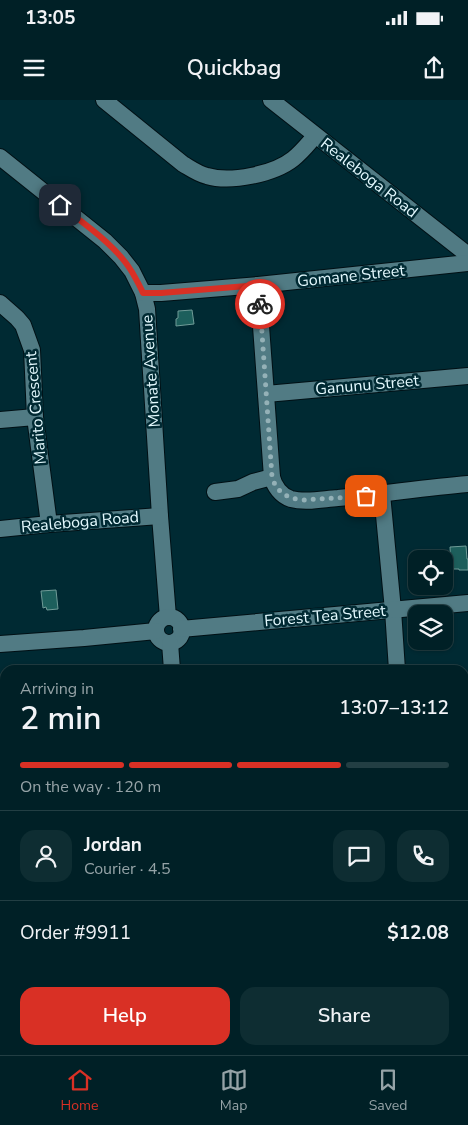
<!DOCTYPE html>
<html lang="en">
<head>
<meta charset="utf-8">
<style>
  :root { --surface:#002026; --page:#0e2d32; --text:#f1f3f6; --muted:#95a3a7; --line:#223e43; --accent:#d93025 }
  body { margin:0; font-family:"Nunito Sans",sans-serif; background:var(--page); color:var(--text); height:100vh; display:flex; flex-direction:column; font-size:19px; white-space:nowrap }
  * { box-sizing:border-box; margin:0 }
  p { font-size:16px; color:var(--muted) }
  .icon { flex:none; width:28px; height:28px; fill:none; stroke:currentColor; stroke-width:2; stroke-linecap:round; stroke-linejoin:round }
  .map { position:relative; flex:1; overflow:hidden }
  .panel { position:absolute; left:0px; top:565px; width:469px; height:390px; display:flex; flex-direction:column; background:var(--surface); border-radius:15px 15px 0 0; box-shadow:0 1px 4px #0004,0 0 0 1px var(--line) }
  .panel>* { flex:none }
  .tools { position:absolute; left:408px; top:450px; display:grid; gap:10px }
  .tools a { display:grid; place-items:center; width:45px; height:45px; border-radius:10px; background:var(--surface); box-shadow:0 1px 4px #0004,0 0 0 1px var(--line); font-size:25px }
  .pin { position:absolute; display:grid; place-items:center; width:42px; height:42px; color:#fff; margin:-21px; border-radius:10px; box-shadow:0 2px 8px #0006 }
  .courier { position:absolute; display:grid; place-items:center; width:50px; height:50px; margin:-25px; border:4px solid #d93025; border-radius:50%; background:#fff; color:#222; box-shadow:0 1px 6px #0007 }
  .headline em { font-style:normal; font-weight:600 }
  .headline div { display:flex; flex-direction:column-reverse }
  .headline { display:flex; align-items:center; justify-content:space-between; height:85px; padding:0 20px }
  h1 { font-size:32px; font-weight:600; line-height:38px }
  .bar { display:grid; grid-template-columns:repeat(4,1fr); gap:8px 5px; align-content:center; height:60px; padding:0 20px }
  .bar i { height:6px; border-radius:4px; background:var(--line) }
  .bar .selected { background:var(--accent) }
  .bar p { grid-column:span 4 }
  .line { display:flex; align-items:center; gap:12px; padding:0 20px; border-top:1px solid var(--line) }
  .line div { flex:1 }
  .round { display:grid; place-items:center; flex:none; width:52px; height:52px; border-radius:15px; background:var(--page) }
  .button { display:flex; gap:10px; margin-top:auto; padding:10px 20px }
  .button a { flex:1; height:58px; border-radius:15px; background:var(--accent); color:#fff; font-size:20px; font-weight:600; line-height:58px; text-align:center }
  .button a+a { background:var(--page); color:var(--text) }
  .status { display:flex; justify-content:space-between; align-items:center; height:35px; padding:0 25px; background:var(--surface); direction:ltr }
  .status svg { height:14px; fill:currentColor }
  header { display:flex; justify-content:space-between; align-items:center; height:65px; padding:0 20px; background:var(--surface); font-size:22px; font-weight:600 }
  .tabs { display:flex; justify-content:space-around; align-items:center; height:70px; border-top:1px solid var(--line); background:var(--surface); font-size:14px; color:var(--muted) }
  .tabs a { display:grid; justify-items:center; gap:2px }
  .tabs .selected { color:var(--accent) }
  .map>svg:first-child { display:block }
  .building { fill:#1d5f5c; stroke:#6f9b97 }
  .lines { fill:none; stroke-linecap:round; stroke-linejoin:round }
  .minor-casing { stroke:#001015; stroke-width:18 }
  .minor { stroke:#517b84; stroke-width:16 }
  .done { stroke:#94b1b7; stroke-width:5; stroke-dasharray:0 9 }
  .route { stroke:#d93025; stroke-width:6 }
  .labels { text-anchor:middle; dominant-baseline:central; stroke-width:5; stroke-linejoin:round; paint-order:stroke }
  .street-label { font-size:16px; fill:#e3f9fe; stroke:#002a33 }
</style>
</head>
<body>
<div class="status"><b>13:05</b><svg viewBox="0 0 49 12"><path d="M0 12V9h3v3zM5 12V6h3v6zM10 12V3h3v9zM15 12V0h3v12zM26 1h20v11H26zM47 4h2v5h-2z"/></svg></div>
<header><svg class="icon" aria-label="menu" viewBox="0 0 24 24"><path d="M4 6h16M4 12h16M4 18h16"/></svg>Quickbag<svg class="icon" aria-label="share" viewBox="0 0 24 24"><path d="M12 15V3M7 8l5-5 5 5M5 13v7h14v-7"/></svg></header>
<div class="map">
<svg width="468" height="955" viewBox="0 0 468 955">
  <rect width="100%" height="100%" fill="#002a33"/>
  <g class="building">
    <polygon points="192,210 194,224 176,226 176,219 178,218 178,211"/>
    <polygon points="466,446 467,459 468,459 468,470 459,470 459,469 451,469 450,447"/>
    <polygon points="56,490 58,509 47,510 46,507 43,508 41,491"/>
    <rect x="464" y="641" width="4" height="21"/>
  </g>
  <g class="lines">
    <defs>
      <g id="minor">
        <path d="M104 0 183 64C190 68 198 74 207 76 231 83 274 74 293 59 302 52 308 44 315 36"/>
        <polyline points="271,0 468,155"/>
        <polyline points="0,57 105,141 121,157 132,171 143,193 147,209 160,416 168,517"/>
        <path d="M258 185 272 377C274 386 281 396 291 399 306 403 323 399 338 398 381 394 424 388 468 384"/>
        <polyline points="143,193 161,193 258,185 468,163"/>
        <polyline points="0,203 17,218 23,225 32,250 35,317 49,424"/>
        <polyline points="266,294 468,276"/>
        <polyline points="0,320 35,317"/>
        <polyline points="215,392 238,389 253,382 272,377"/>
        <polyline points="382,394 393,510 397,570"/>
        <polyline points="0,429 49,424 160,416"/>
        <circle cx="169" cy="530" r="13"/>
        <polyline points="181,529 468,503"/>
        <polyline points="170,543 172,570"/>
        <polyline points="0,544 84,538 156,531"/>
        <polyline points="464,622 468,621"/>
        <polyline points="0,662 5,661"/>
        <polyline points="464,730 468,730"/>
        <polyline points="0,768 5,768"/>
        <polyline points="464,840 468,840"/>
        <polyline points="0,944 5,949"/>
        <polyline points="356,950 360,955"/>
        <polyline points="69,955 71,950"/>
        <polyline points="193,955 194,950"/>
      </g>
    </defs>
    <use href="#minor" class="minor-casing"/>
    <use href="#minor" class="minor"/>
  </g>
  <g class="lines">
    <path class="done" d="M260 204 272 377C276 392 288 399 303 400L366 396"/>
    <path class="route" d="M60 105C84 124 116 145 132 172 136 179 140 186 143 193H161L258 185 260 204"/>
  </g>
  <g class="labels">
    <g class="street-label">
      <text transform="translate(369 78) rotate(38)">Realeboga Road</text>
      <text transform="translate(351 176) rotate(-6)">Gomane Street</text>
      <text transform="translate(151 271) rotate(-94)">Monate Avenue</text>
      <text transform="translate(367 285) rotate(-5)">Ganunu Street</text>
      <text transform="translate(36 308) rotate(-95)">Marito Crescent</text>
      <text transform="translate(80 422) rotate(-5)">Realeboga Road</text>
      <text transform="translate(325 516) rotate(-5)">Forest Tea Street</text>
    </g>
  </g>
</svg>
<div class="tools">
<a><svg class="icon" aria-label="locate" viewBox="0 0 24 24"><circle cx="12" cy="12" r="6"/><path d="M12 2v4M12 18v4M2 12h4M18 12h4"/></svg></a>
<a><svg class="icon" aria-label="layers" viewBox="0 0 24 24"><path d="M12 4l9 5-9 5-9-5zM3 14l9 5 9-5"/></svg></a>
</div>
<div class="pin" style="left:366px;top:396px;background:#ea580c"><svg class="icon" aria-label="bag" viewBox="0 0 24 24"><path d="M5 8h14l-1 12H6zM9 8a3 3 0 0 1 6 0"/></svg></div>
<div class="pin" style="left:60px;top:105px;background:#1f2937"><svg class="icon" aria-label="home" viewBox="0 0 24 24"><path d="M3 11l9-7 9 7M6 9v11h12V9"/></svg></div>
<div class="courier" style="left:260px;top:204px"><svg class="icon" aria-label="bike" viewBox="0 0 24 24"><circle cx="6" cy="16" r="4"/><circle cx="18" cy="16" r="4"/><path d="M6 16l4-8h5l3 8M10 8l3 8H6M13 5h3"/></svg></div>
<section class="panel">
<div class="headline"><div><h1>2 min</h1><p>Arriving in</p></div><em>13:07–13:12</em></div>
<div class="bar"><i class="selected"></i><i class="selected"></i><i class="selected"></i><i></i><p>On the way · 120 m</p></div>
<div class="line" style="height:90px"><a class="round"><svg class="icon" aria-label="person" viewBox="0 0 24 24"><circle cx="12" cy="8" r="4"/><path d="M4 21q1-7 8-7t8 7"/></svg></a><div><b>Jordan</b><p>Courier · 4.5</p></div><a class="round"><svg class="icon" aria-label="chat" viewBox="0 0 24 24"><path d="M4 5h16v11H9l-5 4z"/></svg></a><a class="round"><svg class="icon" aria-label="phone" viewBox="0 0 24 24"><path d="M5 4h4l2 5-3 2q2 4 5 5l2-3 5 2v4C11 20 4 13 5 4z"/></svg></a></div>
<div class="line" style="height:65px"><div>Order #9911</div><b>$12.08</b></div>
<div class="button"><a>Help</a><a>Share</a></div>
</section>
</div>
<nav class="tabs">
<a class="selected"><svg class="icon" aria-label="home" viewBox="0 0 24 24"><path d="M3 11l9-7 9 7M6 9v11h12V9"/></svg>Home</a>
<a><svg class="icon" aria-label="map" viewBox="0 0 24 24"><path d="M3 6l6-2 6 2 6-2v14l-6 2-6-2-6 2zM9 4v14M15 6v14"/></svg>Map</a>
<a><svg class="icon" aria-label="saved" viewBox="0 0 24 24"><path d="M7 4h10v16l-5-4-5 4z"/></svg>Saved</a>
</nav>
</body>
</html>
